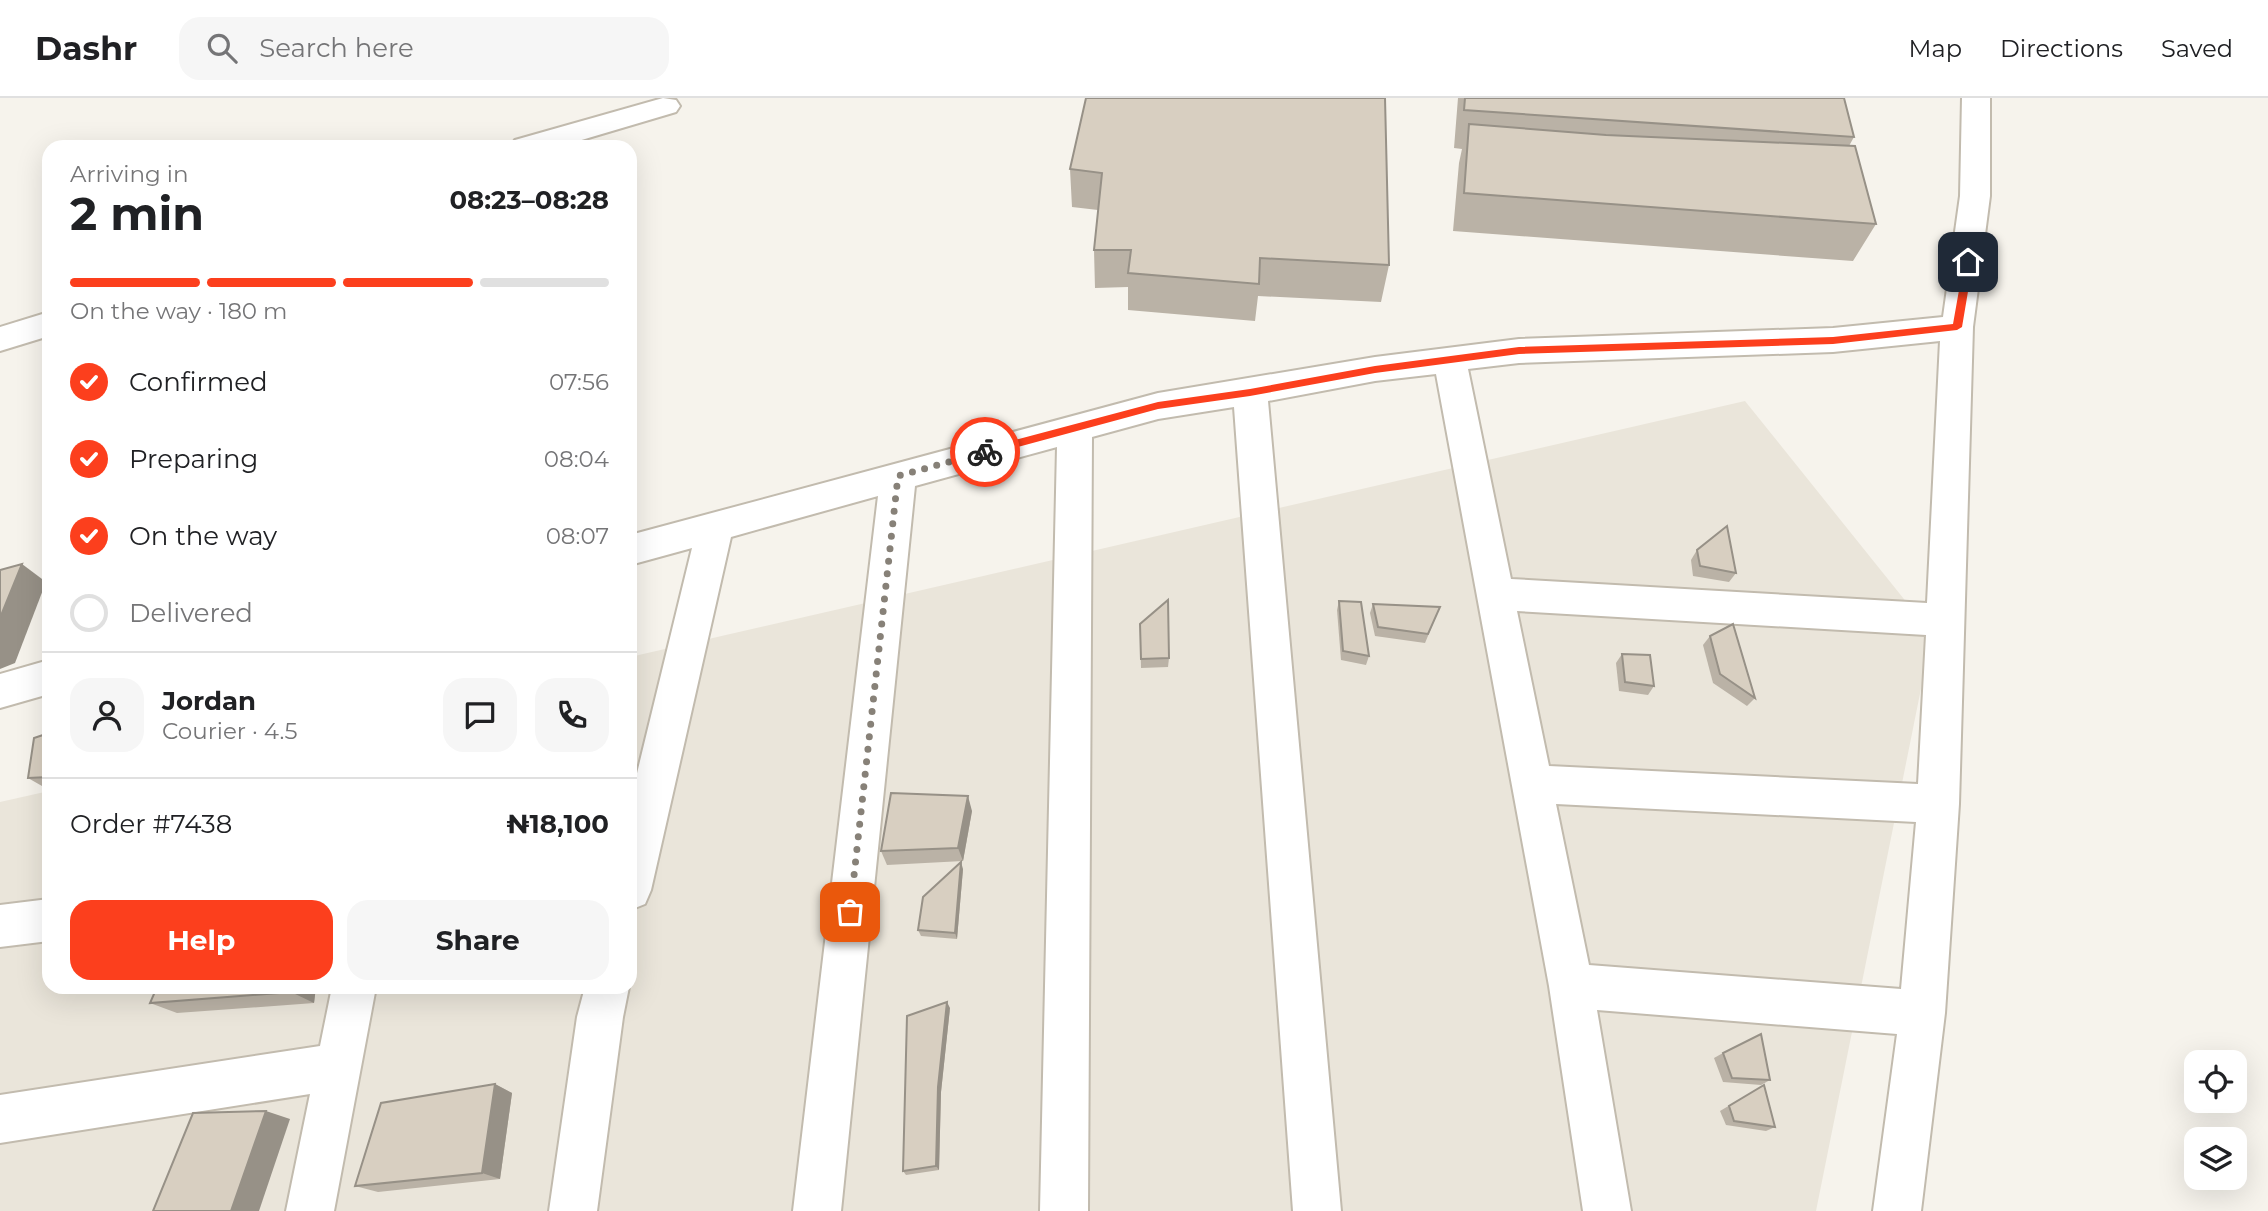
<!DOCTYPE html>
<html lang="en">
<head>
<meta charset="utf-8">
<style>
  :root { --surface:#fff; --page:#f6f6f6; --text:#202124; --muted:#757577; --line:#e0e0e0; --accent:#fc3f1d }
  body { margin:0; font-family:Montserrat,sans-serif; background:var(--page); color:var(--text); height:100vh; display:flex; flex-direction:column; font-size:26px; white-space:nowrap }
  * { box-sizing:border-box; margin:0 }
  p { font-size:23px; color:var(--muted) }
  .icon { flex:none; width:38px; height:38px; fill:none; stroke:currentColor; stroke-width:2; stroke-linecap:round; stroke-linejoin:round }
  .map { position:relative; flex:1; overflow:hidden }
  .panel { position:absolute; left:42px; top:42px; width:595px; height:854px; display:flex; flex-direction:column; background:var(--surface); border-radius:21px; box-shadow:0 7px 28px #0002 }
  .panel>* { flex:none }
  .tools { position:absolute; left:2184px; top:952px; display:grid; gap:14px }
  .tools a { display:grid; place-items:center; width:63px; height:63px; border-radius:14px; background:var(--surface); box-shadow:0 7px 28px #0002; font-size:35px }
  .pin { position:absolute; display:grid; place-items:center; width:60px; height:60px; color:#fff; margin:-30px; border-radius:14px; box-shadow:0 4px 10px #0006 }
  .courier { position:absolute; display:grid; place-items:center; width:70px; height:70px; margin:-35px; border:5px solid #fc3f1d; border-radius:50%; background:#fff; color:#222; box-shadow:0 2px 9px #0007 }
  .overview em { font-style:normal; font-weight:700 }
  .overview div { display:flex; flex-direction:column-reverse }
  .overview { display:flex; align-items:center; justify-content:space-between; height:119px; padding:0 28px }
  h1 { font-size:46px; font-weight:700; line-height:52px }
  .bar { display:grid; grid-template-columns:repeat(4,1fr); gap:10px 7px; align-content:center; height:84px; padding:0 28px }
  .bar i { height:9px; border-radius:5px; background:var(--line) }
  .bar .current { background:var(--accent) }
  .bar p { grid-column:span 4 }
  .line { display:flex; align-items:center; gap:18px; padding:0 28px; border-top:2px solid var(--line) }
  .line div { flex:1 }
  .round { display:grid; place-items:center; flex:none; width:74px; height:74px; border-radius:21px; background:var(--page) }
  ol { padding:0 28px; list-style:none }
  li { display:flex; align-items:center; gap:21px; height:77px }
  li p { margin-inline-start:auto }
  li .icon { padding:7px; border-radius:50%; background:var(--accent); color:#fff; stroke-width:4 }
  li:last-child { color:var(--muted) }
  li i { width:38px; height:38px; border:4px solid var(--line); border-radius:50% }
  .cta { display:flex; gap:14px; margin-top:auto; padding:14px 28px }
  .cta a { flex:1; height:80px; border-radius:21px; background:var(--accent); color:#fff; font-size:28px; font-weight:700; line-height:80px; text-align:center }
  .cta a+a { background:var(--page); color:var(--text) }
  header { display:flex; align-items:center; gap:42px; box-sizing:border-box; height:98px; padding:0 35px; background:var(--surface); border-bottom:2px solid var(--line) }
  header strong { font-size:33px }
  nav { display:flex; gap:38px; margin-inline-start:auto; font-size:24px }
  .search { width:490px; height:63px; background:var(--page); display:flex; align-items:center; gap:18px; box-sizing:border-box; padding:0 24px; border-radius:21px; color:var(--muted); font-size:26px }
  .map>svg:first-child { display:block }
  .residential { fill:#eae5da }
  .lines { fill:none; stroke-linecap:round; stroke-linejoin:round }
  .street-casing { stroke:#c2bbae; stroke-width:4 }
  .street { fill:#fff; fill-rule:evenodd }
  .wall { fill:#bab2a6 }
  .shaded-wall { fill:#979187 }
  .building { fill:#d8cfc1; stroke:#979187; stroke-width:2 }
  .route { fill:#fc3f1d }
  .done { stroke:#878178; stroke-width:7; stroke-dasharray:0 12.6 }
</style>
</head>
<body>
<header>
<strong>Dashr</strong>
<div class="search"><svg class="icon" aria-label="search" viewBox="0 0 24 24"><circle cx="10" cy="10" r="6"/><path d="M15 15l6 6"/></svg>Search here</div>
<nav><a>Map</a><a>Directions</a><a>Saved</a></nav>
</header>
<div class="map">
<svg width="2268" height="1113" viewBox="0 0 2268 1113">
  <rect width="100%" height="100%" fill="#f6f3ec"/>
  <polygon class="residential" points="1745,303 1932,536 1816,1113 0,1113 0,704 49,693 49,889 630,889 630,559"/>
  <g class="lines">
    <defs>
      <g id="street">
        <polygon points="663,0 676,2 680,8 676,14 558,49 510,49 515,42"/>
        <path d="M1962 0H1990V98L1973 229 1959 706 1945 915 1921 1113H1873L1897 936 1597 912 1631 1113H1583L1549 888 1436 276 1375 283 1268 303 1341 1113H1293L1234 309 1158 321 1092 339 1088 1113H1040L1057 349 915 388 841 1113H793L878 398 731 439 651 792 645 806 630 812V704L692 450 630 467V437L1158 295 1375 259 1519 241 1833 230 1943 219 1960 98ZM1940 243 1927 505 1511 481 1468 271 1519 265 1833 254ZM1517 513 1926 537 1918 686 1549 668ZM1556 706 1916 724 1901 891 1589 867Z"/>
        <polygon points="49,214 49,238 0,253 0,229"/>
        <polygon points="49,562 49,596 0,610 0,576"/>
        <polygon points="49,801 49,843 0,849 0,807"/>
        <polygon points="332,889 376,889 334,1113 286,1113 310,996 0,1045 0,997 320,948"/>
        <polygon points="585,889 629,889 623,919 597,1113 549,1113 577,919"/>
      </g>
    </defs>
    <use href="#street" class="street-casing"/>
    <use href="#street" class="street"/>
  </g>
  <g class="wall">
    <polygon points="1086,0 1389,167 1381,204 1258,198 1255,223 1128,212 1128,189 1095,190 1094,152 1098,112 1072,109 1070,71"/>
    <polygon points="1458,0 1844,0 1854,39 1849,48 1876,126 1853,163 1453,133 1459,65 1462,51 1454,50"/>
    <polygon points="1697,452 1736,475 1729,484 1693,478 1691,462"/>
    <polygon points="1339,503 1369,558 1366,567 1341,562 1337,512"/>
    <polygon points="1373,506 1440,509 1425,545 1375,538 1370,515"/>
    <polygon points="1140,526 1169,560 1168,569 1141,570"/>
    <polygon points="1710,538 1755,600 1747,608 1713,585 1703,547"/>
    <polygon points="1622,556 1654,588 1648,597 1619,593 1616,565"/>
    <polygon points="49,635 49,687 42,688 28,680"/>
    <polygon points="972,713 963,763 887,767 881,753"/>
    <polygon points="963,771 957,841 921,838 918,832"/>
    <polygon points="316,889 314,905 177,915 150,905"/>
    <polygon points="950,910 941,994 939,1072 906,1077 903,1073"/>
    <polygon points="1723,955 1770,982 1761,987 1723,984 1714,960"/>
    <polygon points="495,986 512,995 500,1081 378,1094 355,1088"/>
    <polygon points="1764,987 1775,1029 1766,1033 1726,1027 1720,1013"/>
  </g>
  <g class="shaded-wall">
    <polygon points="22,466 46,484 15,565 0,571 0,520"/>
    <polygon points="968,698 972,713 963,763 958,750"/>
    <polygon points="961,764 963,771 957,841 955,835"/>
    <polygon points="292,889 316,889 314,905 291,894"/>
    <polygon points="947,904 950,910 941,994 939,1072 936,1068 938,989"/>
    <polygon points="495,986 512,995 500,1081 482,1075"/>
    <polygon points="266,1013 290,1021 259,1113 231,1113"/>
  </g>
  <g class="building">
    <polygon points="1086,0 1385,0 1389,167 1260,160 1259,186 1128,175 1131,152 1094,152 1102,75 1070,71"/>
    <polygon points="1465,0 1844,0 1854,39 1464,12"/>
    <polygon points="1469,26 1606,37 1855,48 1876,126 1464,95"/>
    <polygon points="1727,428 1736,475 1700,468 1697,452"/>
    <polygon points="22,466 0,520 0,472"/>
    <polygon points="1168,502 1169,560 1141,561 1140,526"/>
    <polygon points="1339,503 1361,504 1369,558 1343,553"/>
    <polygon points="1373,506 1440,509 1428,536 1378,529"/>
    <polygon points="1733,526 1755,600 1720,576 1710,538"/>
    <polygon points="1622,556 1650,557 1654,588 1625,584"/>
    <polygon points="49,635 49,679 28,680 34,640"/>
    <polygon points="891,695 968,698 958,750 881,753"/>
    <polygon points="961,764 955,835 918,832 923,799"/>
    <polygon points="157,889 292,889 291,894 150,905"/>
    <polygon points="947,904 938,989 936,1068 903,1073 907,918"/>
    <polygon points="1761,936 1770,982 1732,980 1723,955"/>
    <polygon points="495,986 482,1075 355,1088 381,1005"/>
    <polygon points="1764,987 1775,1029 1734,1023 1729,1008"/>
    <polygon points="266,1013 231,1113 153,1113 193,1015"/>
  </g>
  <polygon class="route" points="1968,161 1973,164 1962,229 1957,232 1833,246 1519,256 1375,275 1250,298 1158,311 985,358 980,354 985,350 1158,304 1250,291 1375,268 1519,249 1833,239 1953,226 1964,164"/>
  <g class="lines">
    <polyline class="done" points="850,814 898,378 985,354"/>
  </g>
</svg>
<div class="tools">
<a><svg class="icon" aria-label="locate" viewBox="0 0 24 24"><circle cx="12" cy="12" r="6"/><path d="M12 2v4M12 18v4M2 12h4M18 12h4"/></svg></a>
<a><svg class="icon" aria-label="layers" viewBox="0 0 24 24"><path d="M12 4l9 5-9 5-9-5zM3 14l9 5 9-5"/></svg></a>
</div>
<div class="pin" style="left:850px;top:814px;background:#ea580c"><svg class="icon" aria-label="bag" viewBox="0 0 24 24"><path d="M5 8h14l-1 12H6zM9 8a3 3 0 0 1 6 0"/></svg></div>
<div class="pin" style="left:1968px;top:164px;background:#1f2937"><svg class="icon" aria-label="home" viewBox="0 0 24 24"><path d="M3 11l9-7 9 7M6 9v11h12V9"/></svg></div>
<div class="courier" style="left:985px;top:354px"><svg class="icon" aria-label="bike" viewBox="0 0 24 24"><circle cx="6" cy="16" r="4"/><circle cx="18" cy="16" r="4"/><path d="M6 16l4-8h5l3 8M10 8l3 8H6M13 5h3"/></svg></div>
<section class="panel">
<div class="overview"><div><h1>2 min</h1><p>Arriving in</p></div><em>08:23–08:28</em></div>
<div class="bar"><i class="current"></i><i class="current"></i><i class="current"></i><i></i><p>On the way · 180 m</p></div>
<ol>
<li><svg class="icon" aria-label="check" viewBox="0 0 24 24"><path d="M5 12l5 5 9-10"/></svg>Confirmed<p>07:56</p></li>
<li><svg class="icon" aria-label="check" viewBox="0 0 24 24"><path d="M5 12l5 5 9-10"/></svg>Preparing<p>08:04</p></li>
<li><svg class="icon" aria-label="check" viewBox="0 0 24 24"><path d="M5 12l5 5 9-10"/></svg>On the way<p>08:07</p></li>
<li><i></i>Delivered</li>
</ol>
<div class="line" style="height:126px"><a class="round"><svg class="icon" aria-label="person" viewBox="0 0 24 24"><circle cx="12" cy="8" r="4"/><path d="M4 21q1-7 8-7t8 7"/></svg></a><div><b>Jordan</b><p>Courier · 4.5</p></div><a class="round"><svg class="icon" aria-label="chat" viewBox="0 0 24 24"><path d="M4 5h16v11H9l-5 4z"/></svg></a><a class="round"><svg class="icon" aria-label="phone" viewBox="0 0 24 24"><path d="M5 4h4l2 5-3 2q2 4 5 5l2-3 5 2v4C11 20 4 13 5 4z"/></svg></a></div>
<div class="line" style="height:91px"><div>Order #7438</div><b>₦18,100</b></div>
<div class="cta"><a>Help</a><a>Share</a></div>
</section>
</div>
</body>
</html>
